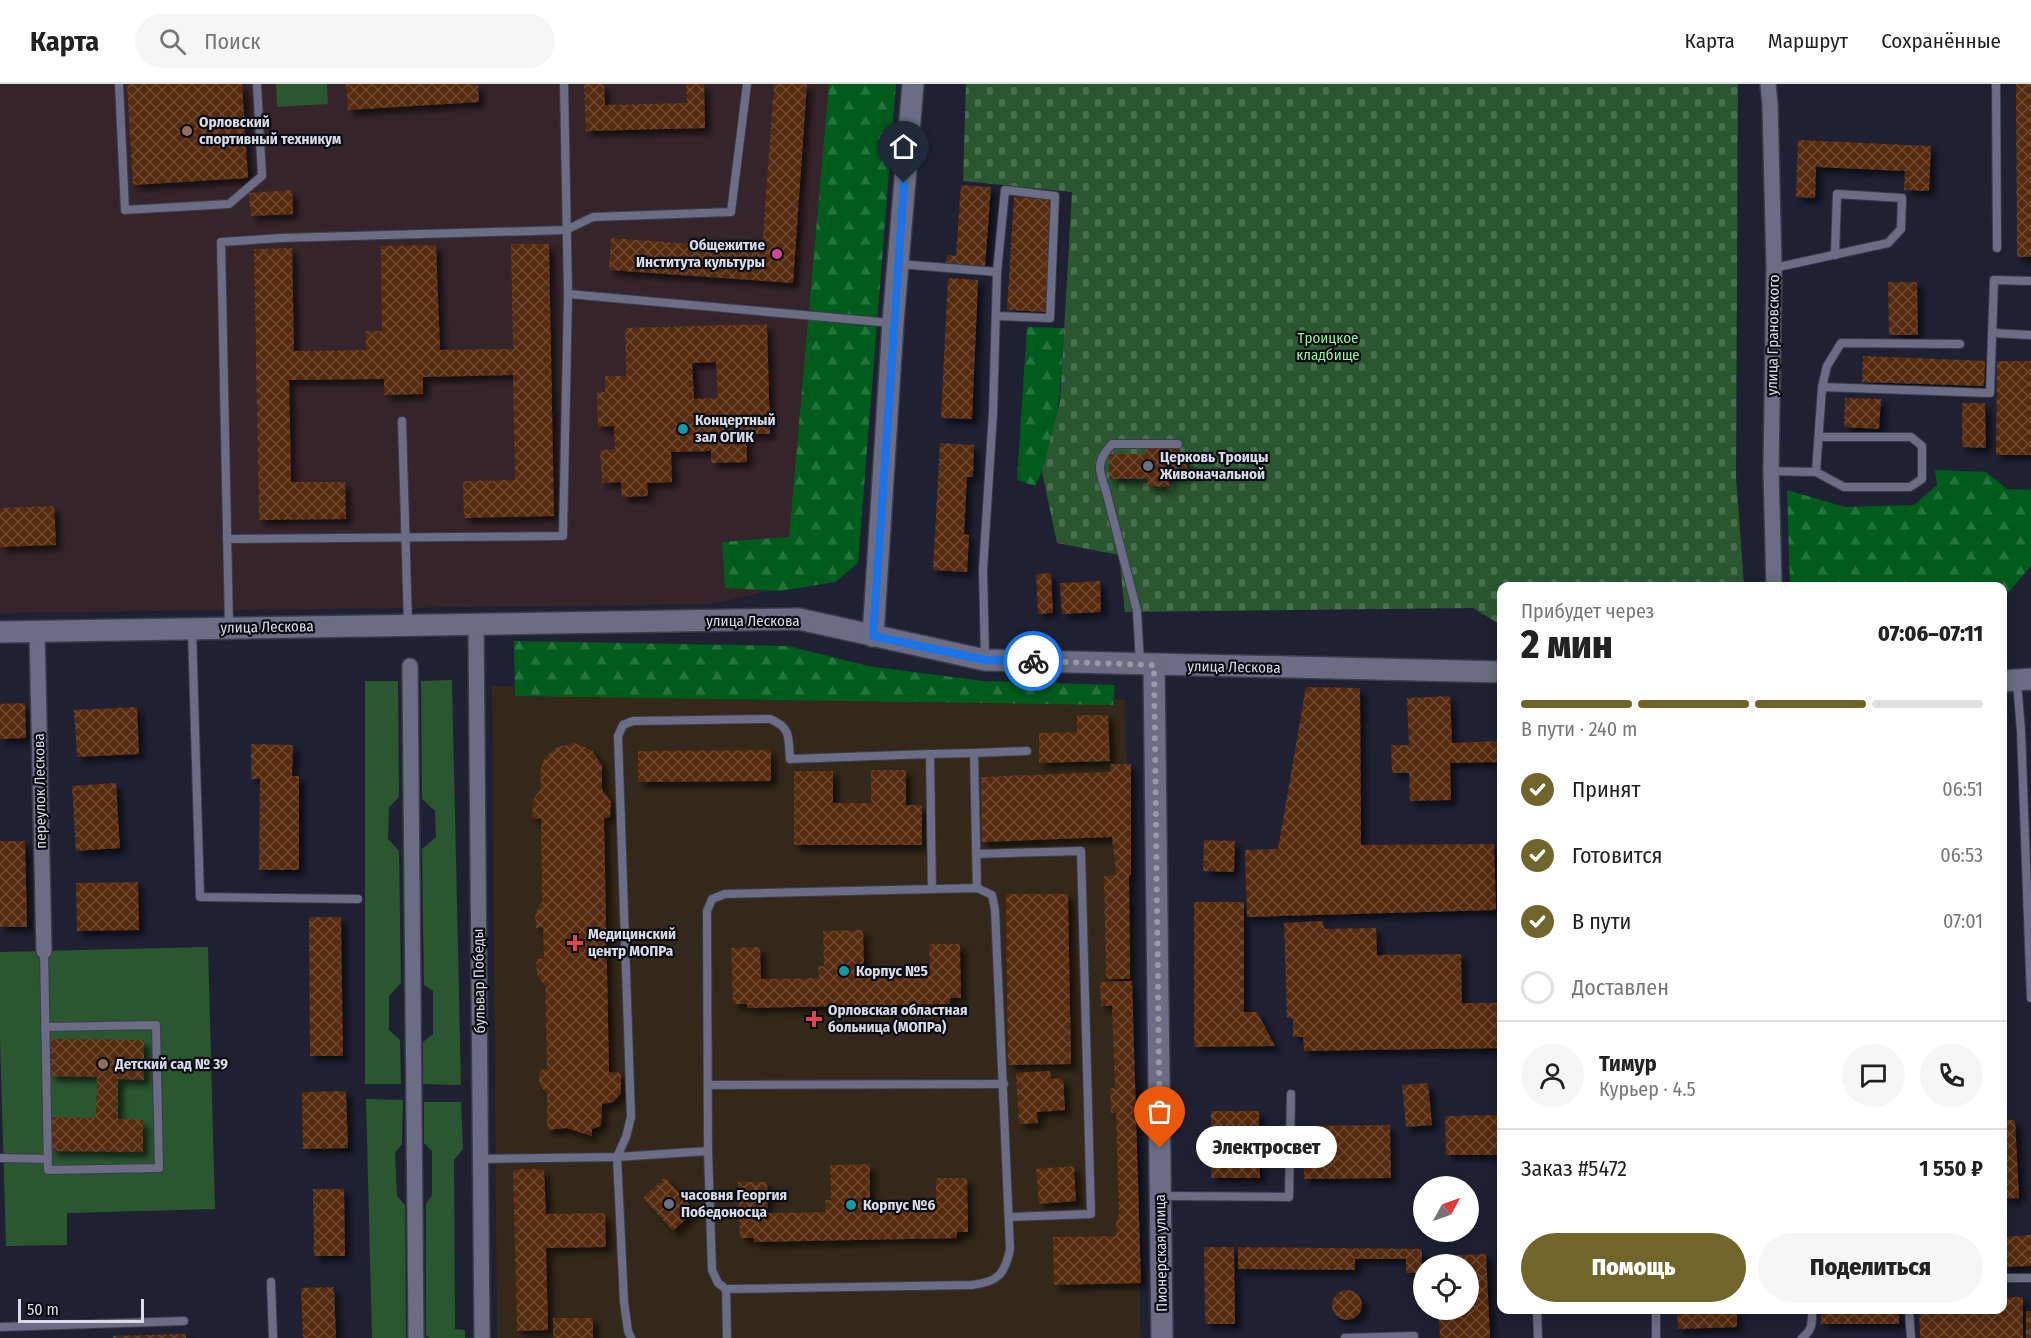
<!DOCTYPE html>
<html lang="ru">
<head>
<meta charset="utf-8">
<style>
  :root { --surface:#fff; --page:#f6f6f6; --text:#222; --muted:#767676; --line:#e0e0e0; --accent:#70662b }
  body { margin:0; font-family:"Fira Sans Condensed",sans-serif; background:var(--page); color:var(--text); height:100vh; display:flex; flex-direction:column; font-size:22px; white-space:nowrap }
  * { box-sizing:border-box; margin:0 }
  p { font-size:20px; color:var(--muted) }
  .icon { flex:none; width:33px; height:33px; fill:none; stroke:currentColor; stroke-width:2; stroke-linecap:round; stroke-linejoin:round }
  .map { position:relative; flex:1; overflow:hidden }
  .details { position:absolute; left:1497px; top:498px; width:510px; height:732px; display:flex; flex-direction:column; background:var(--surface); border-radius:12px; box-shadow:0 3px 15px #0003 }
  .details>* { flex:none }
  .needle { width:39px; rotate:50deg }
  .tools { position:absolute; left:1413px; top:1092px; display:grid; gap:12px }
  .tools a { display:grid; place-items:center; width:66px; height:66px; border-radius:50%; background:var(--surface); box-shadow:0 3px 15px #0003; font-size:30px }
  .scale { position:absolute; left:18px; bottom:15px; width:126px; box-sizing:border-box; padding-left:6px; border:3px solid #d9dbe7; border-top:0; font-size:16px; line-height:21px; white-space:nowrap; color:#d9dbe7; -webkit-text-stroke:4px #0b0c13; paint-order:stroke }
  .pin { position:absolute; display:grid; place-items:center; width:51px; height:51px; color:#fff; margin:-62px -26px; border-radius:50% 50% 50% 0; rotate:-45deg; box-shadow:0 0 6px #0007 }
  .pin .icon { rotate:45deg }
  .courier { position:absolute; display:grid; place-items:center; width:60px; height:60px; margin:-30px; border:4px solid #1a73e8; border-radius:50%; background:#fff; color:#222; box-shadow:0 2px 8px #0007 }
  .bubble { position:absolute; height:42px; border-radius:21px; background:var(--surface); box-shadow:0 3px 15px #0003; font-size:20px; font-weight:800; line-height:42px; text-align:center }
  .headline em { font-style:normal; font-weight:800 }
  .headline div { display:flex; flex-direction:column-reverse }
  .headline { display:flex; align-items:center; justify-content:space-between; height:102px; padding:0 24px }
  h1 { font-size:39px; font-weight:800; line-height:45px }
  .bar { display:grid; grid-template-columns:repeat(4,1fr); gap:9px 6px; align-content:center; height:72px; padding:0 24px }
  .bar i { height:8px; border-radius:4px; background:var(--line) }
  .bar .current { background:var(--accent) }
  .bar p { grid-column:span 4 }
  .line { display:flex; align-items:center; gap:15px; padding:0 24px; border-top:2px solid var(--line) }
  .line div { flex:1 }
  .round { display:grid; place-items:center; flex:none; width:63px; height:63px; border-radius:32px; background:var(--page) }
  ol { padding:0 24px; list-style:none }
  li { display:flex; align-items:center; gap:18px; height:66px }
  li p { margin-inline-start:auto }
  li .icon { padding:6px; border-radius:50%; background:var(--accent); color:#fff; stroke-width:4 }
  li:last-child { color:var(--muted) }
  li i { width:33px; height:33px; border:3px solid var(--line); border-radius:50% }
  .button { display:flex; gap:12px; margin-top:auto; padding:12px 24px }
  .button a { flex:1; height:69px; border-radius:36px; background:var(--accent); color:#fff; font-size:24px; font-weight:800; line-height:69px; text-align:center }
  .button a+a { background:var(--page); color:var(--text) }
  header { display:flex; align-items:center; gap:36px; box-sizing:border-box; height:84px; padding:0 30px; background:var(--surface); border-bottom:2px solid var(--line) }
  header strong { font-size:28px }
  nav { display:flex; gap:33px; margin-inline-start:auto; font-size:21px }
  .search { width:420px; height:54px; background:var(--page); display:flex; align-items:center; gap:15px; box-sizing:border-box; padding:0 21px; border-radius:33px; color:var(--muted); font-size:22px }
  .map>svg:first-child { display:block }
  .education { fill:#36242b }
  .medical { fill:#332819 }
  .green { fill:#2a5730 }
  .forest { fill:url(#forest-firs) }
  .cemetery { fill:url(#cemetery-stones) }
  .building { fill:url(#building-cross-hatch); fill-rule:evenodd; filter:url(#shadow) }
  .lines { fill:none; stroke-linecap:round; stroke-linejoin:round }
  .lane-casing { stroke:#3b3c4b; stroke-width:10 }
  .street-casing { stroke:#3b3c4b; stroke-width:18 }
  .secondary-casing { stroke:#3b3c4b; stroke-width:24 }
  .lane { stroke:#6a6d83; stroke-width:8 }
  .street { stroke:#6a6d83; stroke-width:15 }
  .secondary { stroke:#6a6d83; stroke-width:21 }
  .done { stroke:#989aa8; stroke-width:6; stroke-dasharray:0 10.8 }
  .route { stroke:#1a73e8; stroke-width:8 }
  .education-dot { fill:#8d6e63; stroke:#0b0c13; stroke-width:2 }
  .hotel-dot { fill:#d1479c; stroke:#0b0c13; stroke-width:2 }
  .culture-dot { fill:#0f9aa8; stroke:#0b0c13; stroke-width:2 }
  .worship-dot { fill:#6b7280; stroke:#0b0c13; stroke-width:2 }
  .health-dot { fill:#e0444e; stroke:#0b0c13; stroke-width:2 }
  .labels { text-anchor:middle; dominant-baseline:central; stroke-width:4.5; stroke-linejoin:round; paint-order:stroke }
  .poi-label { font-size:15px; font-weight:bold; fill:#d9dbe7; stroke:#0b0c13; text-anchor:start }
  .street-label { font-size:15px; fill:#d9dbe7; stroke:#0b0c13 }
  .park-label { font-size:15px; fill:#90f69c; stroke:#0b0c13 }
</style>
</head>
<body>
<header>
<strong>Карта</strong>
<div class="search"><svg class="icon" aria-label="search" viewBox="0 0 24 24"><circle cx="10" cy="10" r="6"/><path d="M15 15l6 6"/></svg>Поиск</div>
<nav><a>Карта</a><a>Маршрут</a><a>Сохранённые</a></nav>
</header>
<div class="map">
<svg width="2031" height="1254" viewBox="0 0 2031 1254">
  <defs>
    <pattern id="forest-firs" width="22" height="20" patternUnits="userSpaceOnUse" patternTransform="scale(1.5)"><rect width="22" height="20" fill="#005c1c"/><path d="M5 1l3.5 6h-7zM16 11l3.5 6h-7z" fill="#25733d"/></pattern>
    <pattern id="cemetery-stones" width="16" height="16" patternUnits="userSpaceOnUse" patternTransform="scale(1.5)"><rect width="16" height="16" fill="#2a5730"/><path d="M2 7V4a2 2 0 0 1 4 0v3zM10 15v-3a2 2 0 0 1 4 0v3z" fill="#486f4e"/></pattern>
    <pattern id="building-cross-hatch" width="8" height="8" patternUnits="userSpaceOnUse" patternTransform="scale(1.5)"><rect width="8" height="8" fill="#562a0f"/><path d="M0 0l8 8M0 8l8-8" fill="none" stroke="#6e4832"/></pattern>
    <filter id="shadow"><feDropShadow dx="5.5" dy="5.5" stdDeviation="3" flood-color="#0009"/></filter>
  </defs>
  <rect width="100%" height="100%" fill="#1f2133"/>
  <polygon class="education" points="0,0 845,0 802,499 712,520 0,529"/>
  <polygon class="medical" points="492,602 1125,616 1141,1254 497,1254"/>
  <g class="green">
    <polygon points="276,0 327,0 328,20 277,23"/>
    <polygon points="452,596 461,1001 423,1000 423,958 433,950 433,907 424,901 422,765 436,753 435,727 422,715 421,597"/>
    <polygon points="365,597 398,597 399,713 389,723 388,755 399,767 401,899 389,912 389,946 400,956 401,1000 365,1000"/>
    <polygon points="208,863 215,1125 67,1129 67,1161 6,1162 0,955 0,868"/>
    <polygon points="366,1015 403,1016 402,1060 395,1069 397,1112 405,1121 406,1254 372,1254"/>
    <polygon points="424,1018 461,1018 463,1065 454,1076 455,1245 465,1246 465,1254 430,1254 426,1251 426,1120 432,1111 432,1067 424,1059"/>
  </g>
  <g class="forest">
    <polygon points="829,0 896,0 858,479 835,498 780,507 725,504 722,458 789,453"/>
    <path d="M1027 243 1064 244C1061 295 1060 356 1035 402L1017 396Z"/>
    <polygon points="1935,386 1986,388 2007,405 2031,406 2031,482 2003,515 2002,502 1790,502 1787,406 1845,423 1914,421 1937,401"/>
    <polygon points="514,557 788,562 868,582 983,597 1115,601 1113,621 515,612"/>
  </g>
  <polygon class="cemetery" points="966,0 1738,0 1736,392 1744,502 1502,502 1501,541 1473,524 1125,528 1119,471 1057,459 1042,388 1060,318 1072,108 963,97"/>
  <g class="building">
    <polygon points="127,0 242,0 248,94 133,101"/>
    <polygon points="346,0 478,0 479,18 348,26"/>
    <polygon points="584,0 604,0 605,21 687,19 686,0 704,0 705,44 586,47"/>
    <polygon points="774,0 807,0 793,199 609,186 611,154 762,165"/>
    <polygon points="2016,0 2031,0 2031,173 2017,173"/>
    <polygon points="1798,56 1931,62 1929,107 1904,106 1905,87 1816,83 1815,114 1796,113"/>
    <polygon points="961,101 991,103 985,182 946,179 947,171 956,172"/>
    <polygon points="292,106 293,130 251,132 249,109"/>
    <polygon points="1014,113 1052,115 1046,228 1007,226"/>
    <polygon points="511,160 549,160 554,432 464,434 463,397 515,396 513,291 423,293 423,310 384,311 384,295 289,296 291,398 345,398 346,435 259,436 254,165 292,164 294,267 366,266 365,247 382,247 381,162 436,161 440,266 513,265"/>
    <polygon points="948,194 978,196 972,335 941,334"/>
    <polygon points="1888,198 1917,198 1918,251 1889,251"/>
    <path d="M767 240 770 350H746L747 378 711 379V367L671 368 672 398 647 399 648 412 622 413 621 398 602 399 600 366 615 365 614 342 598 343 597 308H605V292H626L625 244ZM716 278 718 314 694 315 692 279Z"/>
    <polygon points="1863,272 1985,277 1984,302 1862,298"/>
    <polygon points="1997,277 2031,277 2031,371 1996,371"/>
    <polygon points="1845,314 1881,315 1879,345 1844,343"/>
    <polygon points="1962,319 1985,319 1986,364 1962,363"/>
    <polygon points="940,359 974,361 973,393 967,393 964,450 969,451 967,488 933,486"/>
    <polygon points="1145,364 1180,365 1180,370 1187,371 1187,393 1169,393 1169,403 1147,402 1147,395 1109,395 1109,370 1145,370"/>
    <polygon points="54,422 56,461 0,463 0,424"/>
    <polygon points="1051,489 1053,529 1038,530 1036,490"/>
    <polygon points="1100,497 1101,528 1062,530 1060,499"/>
    <polygon points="1306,603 1360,604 1361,761 1494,760 1496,826 1247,833 1245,766 1278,765"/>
    <polygon points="1450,612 1452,659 1502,657 1502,678 1450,679 1451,716 1410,717 1409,689 1392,689 1391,661 1409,661 1407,614"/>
    <polygon points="25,619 26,654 0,655 0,620"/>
    <polygon points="137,623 139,670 77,673 74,626"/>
    <polygon points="1077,631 1108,631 1110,677 1039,679 1039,649 1077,648"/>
    <polygon points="574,659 592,666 602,682 602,705 611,718 610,733 604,734 609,988 621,989 621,1009 613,1018 602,1020 601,1042 592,1045 592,1052 566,1044 547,1046 547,1010 539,1000 539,986 547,985 545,903 537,891 536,875 544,874 543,843 536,844 535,830 542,817 541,734 532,735 533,716 541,704 540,689 544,674 557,663"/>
    <polygon points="251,660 293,661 292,692 299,692 299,786 259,786 260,695 251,695"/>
    <polygon points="771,666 771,697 638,698 638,667"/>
    <polygon points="1110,680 1131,680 1131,792 1129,791 1130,895 1106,895 1104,792 1116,791 1112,753 982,758 981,693 1110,688"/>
    <polygon points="871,686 906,686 906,721 922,721 922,761 794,761 794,687 833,687 833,719 871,719"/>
    <polygon points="116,699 120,764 76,767 72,702"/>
    <polygon points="1204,756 1235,757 1234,788 1203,787"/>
    <polygon points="0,757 25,757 27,843 0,843"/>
    <polygon points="138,798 139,846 77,847 76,799"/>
    <polygon points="1006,810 1068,810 1071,980 1008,981"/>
    <polygon points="1194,818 1244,818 1244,928 1257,928 1275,962 1194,963"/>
    <polygon points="309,833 341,833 343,972 310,972"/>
    <polygon points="1322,837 1325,845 1376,844 1377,871 1461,870 1462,919 1502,919 1502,964 1304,967 1303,953 1293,953 1293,935 1287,933 1284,839"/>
    <polygon points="863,846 864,882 870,882 870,893 930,892 929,860 960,860 961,914 950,914 950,920 747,924 747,920 733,920 731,864 760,863 761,895 819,894 818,882 824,882 823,847"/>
    <polygon points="1132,897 1141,1199 1054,1201 1053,1153 1116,1152 1116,1138 1119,1130 1116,1029 1111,1029 1110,1004 1115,1004 1112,922 1101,922 1100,898"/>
    <polygon points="50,955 144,956 144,996 118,995 118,1035 143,1036 143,1068 51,1067 52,1033 96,1034 97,993 50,992"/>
    <polygon points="1050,987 1051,995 1063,994 1065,1026 1037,1028 1038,1039 1019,1040 1016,989"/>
    <polygon points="1428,999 1432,1041 1406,1043 1402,1001"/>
    <polygon points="346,1007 348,1064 303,1065 302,1008"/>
    <polygon points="1211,1027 1259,1027 1260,1094 1211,1094"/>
    <polygon points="1499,1031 1500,1071 1446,1071 1445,1032"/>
    <polygon points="2002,1036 2015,1036 2019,1114 2002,1115"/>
    <polygon points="1390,1041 1391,1094 1304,1095 1303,1042"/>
    <polygon points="870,1080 870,1116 876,1116 877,1127 936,1126 936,1094 967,1094 968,1148 957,1148 957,1154 754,1158 754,1154 740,1154 738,1098 767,1098 768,1129 826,1128 825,1116 831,1116 830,1081"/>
    <polygon points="1074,1082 1076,1117 1039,1120 1036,1085"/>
    <polygon points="513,1085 544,1085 546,1130 605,1129 606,1163 546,1164 548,1246 517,1247"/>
    <polygon points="665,1093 695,1127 673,1147 643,1114"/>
    <polygon points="313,1105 344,1105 345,1172 314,1172"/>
    <polygon points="2031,1151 2031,1182 2002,1183 2002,1153"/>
    <polygon points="1204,1163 1234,1163 1235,1240 1205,1240"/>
    <polygon points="1238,1163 1422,1165 1422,1189 1406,1189 1406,1175 1355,1175 1355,1186 1238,1185"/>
    <polygon points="1486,1170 1490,1254 1440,1254 1439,1226 1468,1226 1468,1180 1438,1180 1437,1172"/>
    <polygon points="334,1203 336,1254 303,1254 301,1204"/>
    <circle cx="1347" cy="1221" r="15"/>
    <polygon points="2002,1213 2023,1213 2023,1254 1920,1254 1919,1226 2002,1226"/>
    <polygon points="1677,1226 1737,1226 1737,1243 1678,1245"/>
    <rect x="1821" y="1226" width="78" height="14"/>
    <rect x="2026" y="1227" width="5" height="27"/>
    <rect x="553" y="1234" width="40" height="20"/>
    <polygon points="186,1250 186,1254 113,1254 113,1252"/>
  </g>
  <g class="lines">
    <defs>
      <g id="lane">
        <polyline points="119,0 125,126 229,120 262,92 257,0"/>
        <polyline points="1996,0 1997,164"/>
        <polyline points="899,180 997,188 993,329 983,486 985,575"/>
        <polyline points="1774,184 1888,159 1901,145 1902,114 1837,110 1835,171"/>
        <polyline points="568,210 892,239"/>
        <polyline points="996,232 1050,234 1055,112 1005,106 997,188"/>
        <polyline points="1992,249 2031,251"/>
        <polyline points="1822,303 1990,309 1994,196 2031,197"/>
        <polyline points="402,337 408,540"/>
        <polyline points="1771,387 1816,388 1822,303 1827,282 1841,259 1960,260"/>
        <polyline points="1816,388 1844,403 1910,403 1922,395 1922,362 1911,353 1820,353"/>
        <polyline points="227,455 563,452 568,210 564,0"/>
        <polyline points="229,542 221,158 281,154 566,146 593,133 731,128 747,0"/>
        <polyline points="192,546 200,813 358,815"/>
        <path d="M1140 579 1137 527 1106 407C1098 386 1096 377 1112 360H1178"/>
        <polyline points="2017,598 2021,647 2031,914"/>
        <polyline points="976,770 1081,767 1091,1130 1009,1133"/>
        <polyline points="977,804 974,669 1027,667"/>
        <polyline points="932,805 930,670 974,669"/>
        <polyline points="44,867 48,1086 159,1084 156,941 45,943"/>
        <polyline points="708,1001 1004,1000"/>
        <polyline points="0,1074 48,1075"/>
        <path d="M480 1075 617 1073 708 1067 712 1186 718 1199 726 1205 972 1201C998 1198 1005 1190 1010 1165L995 826 992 811 977 804 725 810 712 815 707 827 708 1067"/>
        <polyline points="1162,1112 1289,1113 1291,1010"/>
        <polyline points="2006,1194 2031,1194"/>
        <polyline points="271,1198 273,1254"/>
        <polyline points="726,1205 727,1254"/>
        <polyline points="1537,1226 1538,1254"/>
        <polyline points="1656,1226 1656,1254"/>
        <polyline points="1909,1226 1911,1254"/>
        <polyline points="0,1243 184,1237"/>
        <path d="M631 1254 628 1247 624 1218 617 1073 626 1053 631 1033 618 652 623 641 633 637 770 635C792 644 788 654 790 675L930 670"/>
        <polyline points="1345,1254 1414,1252"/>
        <path d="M1802 1254C1813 1246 1812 1238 1812 1226"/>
      </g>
      <g id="street">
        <polyline points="1768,0 1770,20 1774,184 1771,387 1774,502"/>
        <polyline points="476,541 482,1254"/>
        <polyline points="37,547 44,867"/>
        <polyline points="410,582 416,1254"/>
      </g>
      <g id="secondary">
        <polyline points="0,548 799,535 985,576 1502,588"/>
        <polyline points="873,552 893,239 913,0"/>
        <polyline points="1154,581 1162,1254"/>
        <polyline points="2002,597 2031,595"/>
      </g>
    </defs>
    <use href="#lane" class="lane-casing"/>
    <use href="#street" class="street-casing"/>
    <use href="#secondary" class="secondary-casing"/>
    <use href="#lane" class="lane"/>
    <use href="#street" class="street"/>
    <use href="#secondary" class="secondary"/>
  </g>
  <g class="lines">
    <polyline class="done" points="1033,577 1154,581 1160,1064"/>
    <polyline class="route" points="904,99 873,552 985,576 1033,577"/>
  </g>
  <g class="education-dot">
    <circle cx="187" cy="47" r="6"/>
    <circle cx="103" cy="980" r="6"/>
  </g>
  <circle class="hotel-dot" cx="777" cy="170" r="6"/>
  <g class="culture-dot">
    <circle cx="683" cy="345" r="6"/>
    <circle cx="844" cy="887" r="6"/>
    <circle cx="851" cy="1121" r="6"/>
  </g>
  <g class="worship-dot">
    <circle cx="1148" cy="382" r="6"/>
    <circle cx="669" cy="1120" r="6"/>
  </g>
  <g class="health-dot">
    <path d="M572 850h6v6h6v6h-6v6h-6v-6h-6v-6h6z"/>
    <path d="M811 926h6v6h6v6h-6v6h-6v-6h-6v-6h6z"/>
  </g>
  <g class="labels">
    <g class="poi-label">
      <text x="199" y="38">Орловский<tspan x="199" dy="17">спортивный техникум</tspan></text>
      <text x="765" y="161" text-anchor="end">Общежитие<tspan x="765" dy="17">Института культуры</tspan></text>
      <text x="695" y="336">Концертный<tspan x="695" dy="17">зал ОГИК</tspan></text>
      <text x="1160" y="373">Церковь Троицы<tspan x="1160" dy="17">Живоначальной</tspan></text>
      <text x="588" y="850">Медицинский<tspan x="588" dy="17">центр МОПРа</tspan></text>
      <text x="856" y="887">Корпус №5</text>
      <text x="828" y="926">Орловская областная<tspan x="828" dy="17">больница (МОПРа)</tspan></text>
      <text x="115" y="980">Детский сад № 39</text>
      <text x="681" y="1111">часовня Георгия<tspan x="681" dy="17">Победоносца</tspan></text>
      <text x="863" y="1121">Корпус №6</text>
    </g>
    <g class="street-label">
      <text transform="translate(1773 251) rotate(-89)">улица Грановского</text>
      <text x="753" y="537">улица Лескова</text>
      <text transform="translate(267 543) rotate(-1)">улица Лескова</text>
      <text transform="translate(1234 583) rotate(1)">улица Лескова</text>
      <text transform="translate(40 707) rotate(-91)">переулок Лескова</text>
      <text transform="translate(479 897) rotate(-91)">бульвар Победы</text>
      <text transform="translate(1161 1169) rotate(-91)">Пионерская улица</text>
    </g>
    <g class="park-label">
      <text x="1328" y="254">Троицкое<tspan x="1328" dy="17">кладбище</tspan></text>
    </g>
  </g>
</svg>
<div class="tools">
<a><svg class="needle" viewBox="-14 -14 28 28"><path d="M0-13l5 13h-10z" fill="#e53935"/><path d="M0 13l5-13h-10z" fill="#767676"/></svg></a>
<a><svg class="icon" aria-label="locate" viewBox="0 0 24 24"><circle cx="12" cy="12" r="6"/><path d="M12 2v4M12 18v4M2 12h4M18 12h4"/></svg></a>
</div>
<div class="scale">50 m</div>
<div class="pin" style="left:1160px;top:1064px;background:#ea580c"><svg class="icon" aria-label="bag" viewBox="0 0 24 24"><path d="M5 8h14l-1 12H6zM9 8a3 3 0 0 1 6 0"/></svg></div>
<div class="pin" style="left:904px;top:99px;background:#1f2937"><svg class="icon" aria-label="home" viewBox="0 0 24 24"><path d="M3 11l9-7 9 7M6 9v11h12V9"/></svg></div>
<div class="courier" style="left:1033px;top:577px"><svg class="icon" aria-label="bike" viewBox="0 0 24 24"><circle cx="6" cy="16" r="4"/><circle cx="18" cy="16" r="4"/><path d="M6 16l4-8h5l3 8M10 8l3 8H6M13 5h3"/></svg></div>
<div class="bubble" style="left:1196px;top:1042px;width:141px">Электросвет</div>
<section class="details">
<div class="headline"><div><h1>2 мин</h1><p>Прибудет через</p></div><em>07:06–07:11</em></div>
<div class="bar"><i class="current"></i><i class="current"></i><i class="current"></i><i></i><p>В пути · 240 m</p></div>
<ol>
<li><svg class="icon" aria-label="check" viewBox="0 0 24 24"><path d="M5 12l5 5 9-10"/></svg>Принят<p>06:51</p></li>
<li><svg class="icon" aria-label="check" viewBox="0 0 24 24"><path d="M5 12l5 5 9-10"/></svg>Готовится<p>06:53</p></li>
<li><svg class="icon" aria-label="check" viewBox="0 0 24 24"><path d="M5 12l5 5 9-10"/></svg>В пути<p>07:01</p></li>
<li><i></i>Доставлен</li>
</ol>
<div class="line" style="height:108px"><a class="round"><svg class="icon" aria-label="person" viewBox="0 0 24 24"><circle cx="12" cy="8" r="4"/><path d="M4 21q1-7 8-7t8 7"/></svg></a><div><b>Тимур</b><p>Курьер · 4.5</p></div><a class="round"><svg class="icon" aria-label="chat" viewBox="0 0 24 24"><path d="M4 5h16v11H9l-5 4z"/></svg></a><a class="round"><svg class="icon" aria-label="phone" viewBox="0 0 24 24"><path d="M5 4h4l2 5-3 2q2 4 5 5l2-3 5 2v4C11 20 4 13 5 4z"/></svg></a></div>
<div class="line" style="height:78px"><div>Заказ #5472</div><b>1 550 ₽</b></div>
<div class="button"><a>Помощь</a><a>Поделиться</a></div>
</section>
</div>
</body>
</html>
